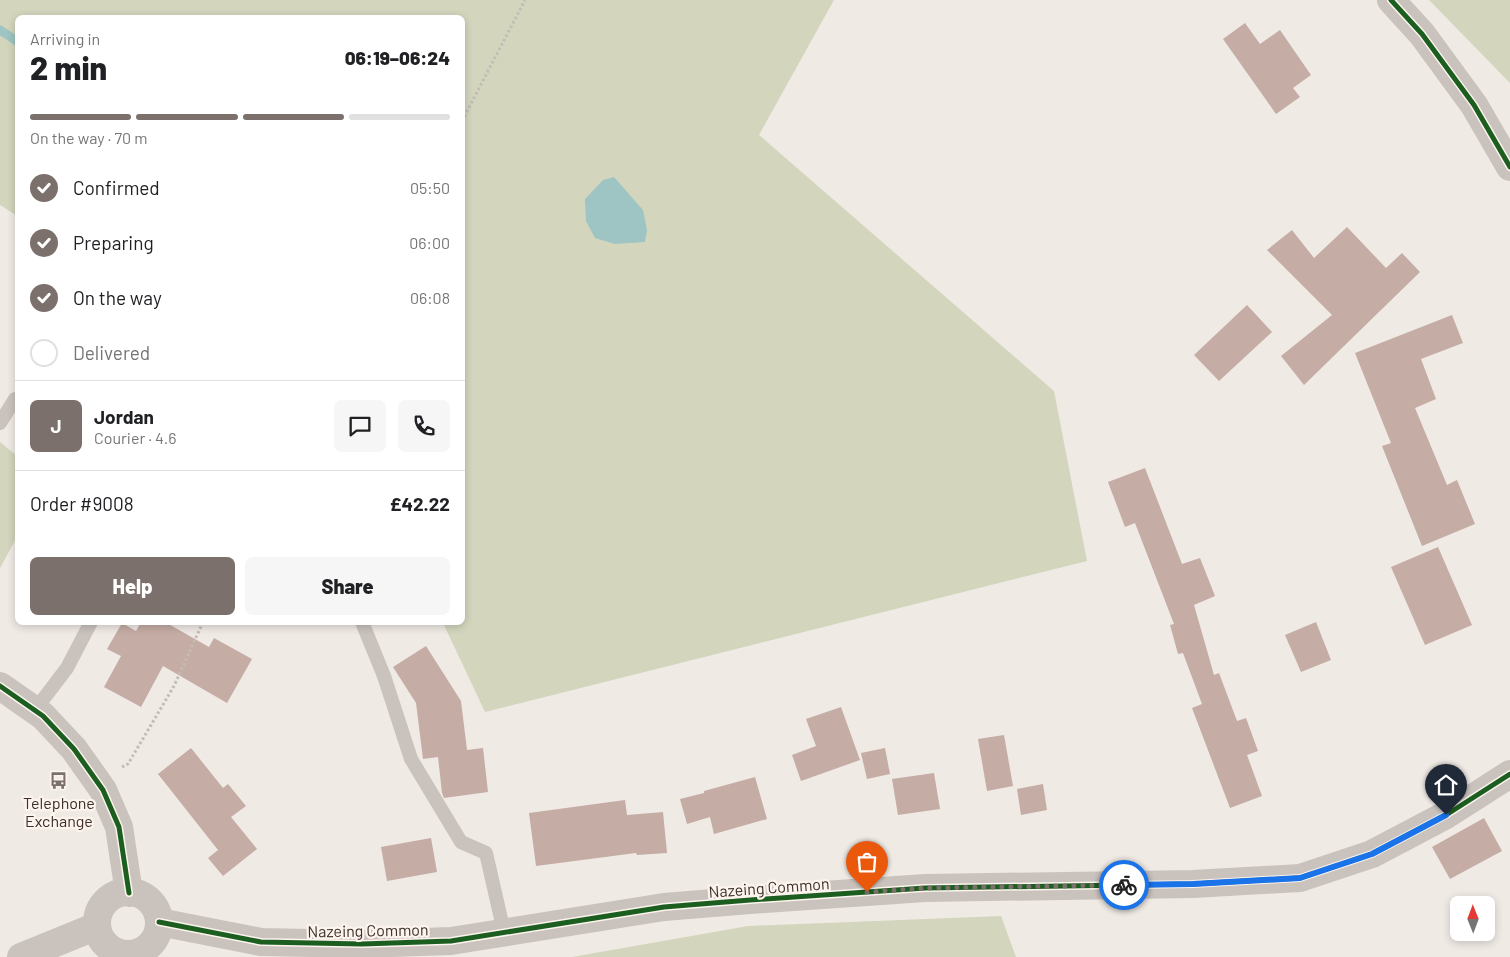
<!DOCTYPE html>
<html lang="en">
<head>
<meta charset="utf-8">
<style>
  :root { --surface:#fff; --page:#f6f6f6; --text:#202124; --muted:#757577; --line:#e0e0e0; --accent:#7b706b }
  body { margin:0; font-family:Barlow,sans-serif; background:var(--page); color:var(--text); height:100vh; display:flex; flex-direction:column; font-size:19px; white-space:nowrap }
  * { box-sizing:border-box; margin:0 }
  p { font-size:16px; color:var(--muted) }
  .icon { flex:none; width:28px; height:28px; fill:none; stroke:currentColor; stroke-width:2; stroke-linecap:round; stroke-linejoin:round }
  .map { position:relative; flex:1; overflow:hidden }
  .panel { position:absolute; left:15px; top:15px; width:450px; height:610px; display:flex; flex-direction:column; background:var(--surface); border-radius:8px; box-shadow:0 2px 8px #0003 }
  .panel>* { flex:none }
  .needle { width:32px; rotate:359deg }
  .tools { position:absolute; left:1450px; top:896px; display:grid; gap:10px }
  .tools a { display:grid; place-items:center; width:45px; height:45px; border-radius:8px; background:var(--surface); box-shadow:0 2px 8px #0003; font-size:25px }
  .pin { position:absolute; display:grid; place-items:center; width:42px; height:42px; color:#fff; margin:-51px -21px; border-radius:50% 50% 50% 0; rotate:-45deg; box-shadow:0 0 5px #0007 }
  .pin .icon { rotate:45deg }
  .courier { position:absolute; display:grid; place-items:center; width:50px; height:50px; margin:-25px; border:4px solid #1a73e8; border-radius:50%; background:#fff; color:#222; box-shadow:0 1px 6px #0007 }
  .overview em { font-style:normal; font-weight:800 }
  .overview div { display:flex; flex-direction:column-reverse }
  .overview { display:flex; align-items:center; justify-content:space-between; height:85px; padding:0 15px }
  h1 { font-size:32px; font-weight:800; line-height:38px }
  .bar { display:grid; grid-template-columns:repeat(4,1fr); gap:8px 5px; align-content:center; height:60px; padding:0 15px }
  .bar i { height:6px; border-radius:4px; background:var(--line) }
  .bar .active { background:var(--accent) }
  .bar p { grid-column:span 4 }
  .line { display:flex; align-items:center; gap:12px; padding:0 15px; border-top:1px solid var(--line) }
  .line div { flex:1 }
  .round { display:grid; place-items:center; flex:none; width:52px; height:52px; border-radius:8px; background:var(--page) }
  ol { padding:0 15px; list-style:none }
  li { display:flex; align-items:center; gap:15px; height:55px }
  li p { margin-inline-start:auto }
  li .icon { padding:5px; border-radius:50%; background:var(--accent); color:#fff; stroke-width:4 }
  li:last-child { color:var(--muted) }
  li i { width:28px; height:28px; border:2px solid var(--line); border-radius:50% }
  .button { display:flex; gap:10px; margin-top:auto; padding:10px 15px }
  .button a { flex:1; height:58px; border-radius:8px; background:var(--accent); color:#fff; font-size:20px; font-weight:800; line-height:58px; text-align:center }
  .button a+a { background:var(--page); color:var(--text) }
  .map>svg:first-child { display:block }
  .green { fill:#d3d6bd }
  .water { fill:#9ec5c3 }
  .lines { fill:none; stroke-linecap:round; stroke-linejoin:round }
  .stream { stroke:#9ec5c3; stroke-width:9 }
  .building { fill:#c5aca5 }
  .path { stroke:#c3bbb5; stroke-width:3; stroke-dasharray:2.5 2.5; stroke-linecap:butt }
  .service { stroke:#cac2bd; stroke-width:14 }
  .minor { stroke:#cac2bd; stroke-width:28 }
  .tertiary { stroke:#cac2bd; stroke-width:28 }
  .cycleway-casing { stroke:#fcf4ed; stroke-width:8 }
  .cycleway { stroke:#1b5e20; stroke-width:5 }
  .done { stroke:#7b706b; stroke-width:5; stroke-dasharray:0 9 }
  .route { stroke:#1a73e8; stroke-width:6 }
  .labels { text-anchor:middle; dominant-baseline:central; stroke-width:4.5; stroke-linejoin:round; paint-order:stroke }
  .poi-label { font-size:16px; fill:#3c2f2a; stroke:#fcf4ed }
  .street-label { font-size:16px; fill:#3c2f2a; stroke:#fcf4ed }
</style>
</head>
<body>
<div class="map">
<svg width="1510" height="957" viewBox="0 0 1510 957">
  <rect width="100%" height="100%" fill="#f0eae5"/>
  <g class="green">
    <polygon points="0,0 834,0 759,135 1054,391 1087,561 485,712 443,623 462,622 462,18 18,18 17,216 0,205"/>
    <polygon points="1429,0 1510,0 1510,83"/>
    <polygon points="0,442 17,456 17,537 0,568"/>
    <polygon points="1001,916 1016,957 572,957 748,926"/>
  </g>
  <polygon class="water" points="614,177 643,210 647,230 645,242 615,244 595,238 586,221 585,199 603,180"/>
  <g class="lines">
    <polyline class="stream" points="0,30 18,42"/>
  </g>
  <g class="building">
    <polygon points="1245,23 1260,44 1280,30 1311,75 1293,88 1300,97 1276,114 1223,39"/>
    <polygon points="1347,227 1386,268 1402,253 1420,272 1304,385 1281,356 1332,315 1267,250 1292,230 1314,258"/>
    <polygon points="1247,305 1272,332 1219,381 1194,355"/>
    <polygon points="1452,315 1463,343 1421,359 1436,399 1415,408 1447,485 1457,480 1475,524 1422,546 1382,446 1391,443 1355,353"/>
    <polygon points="1145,468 1182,564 1200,558 1215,596 1194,605 1214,675 1219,673 1237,721 1246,718 1258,751 1247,755 1262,796 1230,808 1192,708 1202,704 1183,653 1178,654 1170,625 1174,624 1135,523 1125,527 1108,482"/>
    <polygon points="1438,547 1472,625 1425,645 1391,567"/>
    <polygon points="141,622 165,622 209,647 214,638 252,659 227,703 163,666 141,707 104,687 121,656 107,649 122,623 136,631"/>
    <polygon points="1316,622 1331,660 1301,672 1285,635"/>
    <polygon points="426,646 461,701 467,750 483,748 488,792 444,798 442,793 438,757 423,759 416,703 393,667"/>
    <polygon points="841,707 860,760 801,781 792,755 816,746 806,719"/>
    <polygon points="1004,735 1013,786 987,791 978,739"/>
    <polygon points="191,748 223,788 228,784 246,806 231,817 257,849 223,876 208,858 218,850 158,774"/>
    <polygon points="885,748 890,774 867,779 861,753"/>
    <polygon points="934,773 940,809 898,815 892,779"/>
    <polygon points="755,777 767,819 714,834 710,817 687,824 680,799 704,793 704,791"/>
    <polygon points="1043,784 1047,810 1021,815 1017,789"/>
    <polygon points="625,800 627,815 663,812 667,853 637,855 636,853 536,866 529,813"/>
    <polygon points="1484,818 1502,851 1450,879 1432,847"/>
    <polygon points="431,838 437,872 387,881 381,847"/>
  </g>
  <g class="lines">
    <g class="path">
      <polyline points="462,121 525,0"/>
      <polyline points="122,767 128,764 174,686 203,622"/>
    </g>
    <g class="service">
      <polyline points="0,423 15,399"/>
      <polyline points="362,622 384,676 411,759 461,842 486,853 504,932"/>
      <polyline points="35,710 67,668 91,622"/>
    </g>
    <g class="minor">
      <polyline points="1391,0 1422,34 1474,105 1510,167"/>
      <polyline points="129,957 129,955"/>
    </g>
    <g class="tertiary">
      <polyline points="0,686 43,716 74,749 103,790 119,827 129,893"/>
      <circle cx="128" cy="923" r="31"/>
      <polyline points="159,922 261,942 362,944 451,941 664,907 750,900 925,888 1193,884 1300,878 1372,854 1446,815 1510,774"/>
      <polyline points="21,957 97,926"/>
    </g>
    <defs>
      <g id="cycleway">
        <polyline points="1391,0 1422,34 1474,105 1510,167"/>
        <polyline points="0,686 43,716 74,749 103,790 119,827 129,893"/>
        <polyline points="159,922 261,942 362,944 451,941 664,907 750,900 925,888 1193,884 1300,878 1372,854 1446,815 1510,774"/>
      </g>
    </defs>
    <use href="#cycleway" class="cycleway-casing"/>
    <use href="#cycleway" class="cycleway"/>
  </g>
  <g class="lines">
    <polyline class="done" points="867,892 925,888 1124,885"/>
    <polyline class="route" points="1124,885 1193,884 1300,878 1372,854 1446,815"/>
  </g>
  <defs>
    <symbol id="bus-bare" viewBox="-9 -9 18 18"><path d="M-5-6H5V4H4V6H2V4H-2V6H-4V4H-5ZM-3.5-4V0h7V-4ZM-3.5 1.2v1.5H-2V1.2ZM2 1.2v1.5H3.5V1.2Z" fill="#7b706b" stroke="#fcf4ed" stroke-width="2.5" paint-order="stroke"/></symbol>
  </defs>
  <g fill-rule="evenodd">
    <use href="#bus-bare" x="46" y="768" width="25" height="25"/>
  </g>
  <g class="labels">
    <g class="poi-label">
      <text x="59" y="802">Telephone<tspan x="59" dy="18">Exchange</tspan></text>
    </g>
    <g class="street-label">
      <text transform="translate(769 887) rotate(-4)">Nazeing Common</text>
      <text transform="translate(368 930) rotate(-1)">Nazeing Common</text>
    </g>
  </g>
</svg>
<div class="tools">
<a><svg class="needle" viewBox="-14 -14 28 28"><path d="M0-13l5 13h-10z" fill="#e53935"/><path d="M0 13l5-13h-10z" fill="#757577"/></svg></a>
</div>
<div class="pin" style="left:867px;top:892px;background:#ea580c"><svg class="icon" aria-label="bag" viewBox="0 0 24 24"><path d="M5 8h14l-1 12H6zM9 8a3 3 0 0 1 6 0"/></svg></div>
<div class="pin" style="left:1446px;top:815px;background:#1f2937"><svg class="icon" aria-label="home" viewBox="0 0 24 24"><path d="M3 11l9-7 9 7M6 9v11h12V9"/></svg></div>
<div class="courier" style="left:1124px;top:885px"><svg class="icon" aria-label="bike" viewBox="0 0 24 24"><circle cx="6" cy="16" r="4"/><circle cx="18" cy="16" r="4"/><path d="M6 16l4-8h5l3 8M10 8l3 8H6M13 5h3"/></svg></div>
<section class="panel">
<div class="overview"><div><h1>2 min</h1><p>Arriving in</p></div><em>06:19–06:24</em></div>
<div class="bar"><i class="active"></i><i class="active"></i><i class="active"></i><i></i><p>On the way · 70 m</p></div>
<ol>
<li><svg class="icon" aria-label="check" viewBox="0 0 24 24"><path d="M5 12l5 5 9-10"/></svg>Confirmed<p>05:50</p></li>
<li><svg class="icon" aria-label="check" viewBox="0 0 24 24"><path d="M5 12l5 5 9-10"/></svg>Preparing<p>06:00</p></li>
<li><svg class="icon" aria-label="check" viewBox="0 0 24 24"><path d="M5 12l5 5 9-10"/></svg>On the way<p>06:08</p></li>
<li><i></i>Delivered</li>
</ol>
<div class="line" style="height:90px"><b class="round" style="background:var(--accent);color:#fff">J</b><div><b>Jordan</b><p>Courier · 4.6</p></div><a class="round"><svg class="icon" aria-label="chat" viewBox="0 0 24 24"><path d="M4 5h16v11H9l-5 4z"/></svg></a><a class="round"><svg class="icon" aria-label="phone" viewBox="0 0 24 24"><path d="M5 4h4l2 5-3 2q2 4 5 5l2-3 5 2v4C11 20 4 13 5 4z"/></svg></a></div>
<div class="line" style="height:65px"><div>Order #9008</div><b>£42.22</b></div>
<div class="button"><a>Help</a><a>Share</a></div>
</section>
</div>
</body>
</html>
